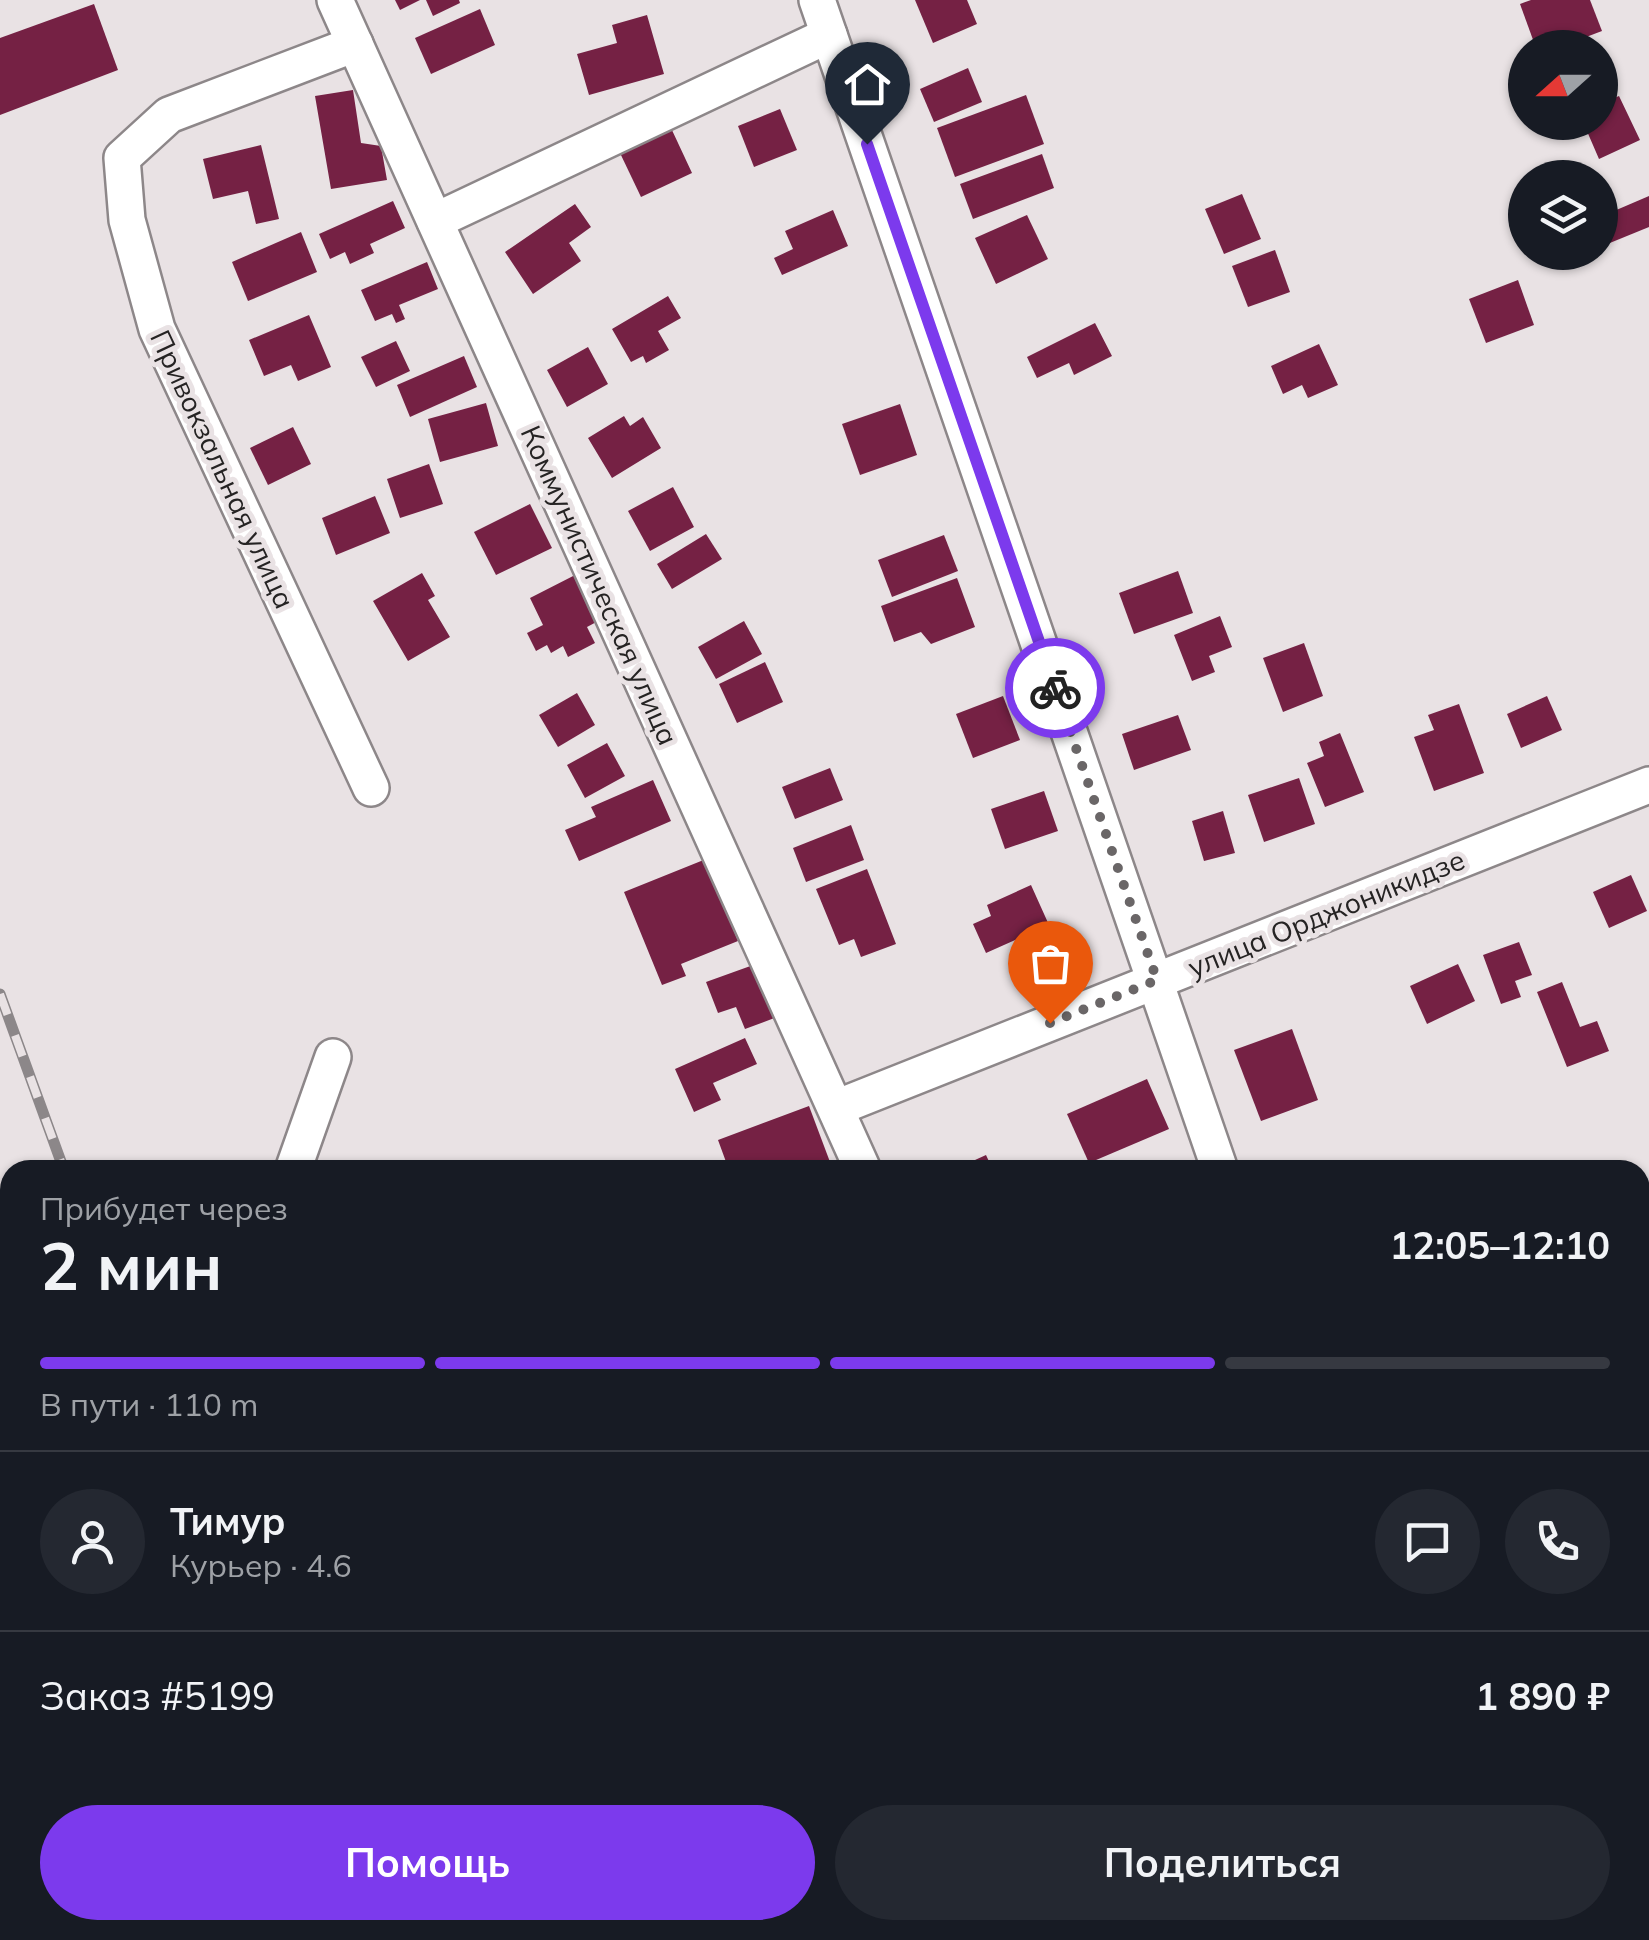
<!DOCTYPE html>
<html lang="ru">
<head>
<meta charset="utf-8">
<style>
  :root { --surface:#171b24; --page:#242831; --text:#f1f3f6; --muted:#9ea1a6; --line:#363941; --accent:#7c3aed }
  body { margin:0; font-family:Mulish,sans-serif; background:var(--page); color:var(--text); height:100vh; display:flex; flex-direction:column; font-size:38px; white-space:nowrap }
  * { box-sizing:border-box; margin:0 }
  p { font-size:32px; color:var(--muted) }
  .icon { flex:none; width:55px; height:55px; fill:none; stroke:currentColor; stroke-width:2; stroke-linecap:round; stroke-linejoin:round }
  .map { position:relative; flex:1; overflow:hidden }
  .panel { position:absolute; left:0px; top:1160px; width:1650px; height:780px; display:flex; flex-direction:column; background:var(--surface); border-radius:30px 30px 0 0; box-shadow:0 2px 8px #0004 }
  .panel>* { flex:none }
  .needle { width:65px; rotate:249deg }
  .buttons { position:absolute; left:1508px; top:30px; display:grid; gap:20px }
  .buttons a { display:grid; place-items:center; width:110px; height:110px; border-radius:50%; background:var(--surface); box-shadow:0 2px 8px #0004; font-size:50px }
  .pin { position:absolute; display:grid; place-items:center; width:85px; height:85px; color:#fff; margin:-102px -42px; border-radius:50% 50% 50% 0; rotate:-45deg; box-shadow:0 0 10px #0007 }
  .pin .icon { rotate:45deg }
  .courier { position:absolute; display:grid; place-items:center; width:100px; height:100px; margin:-50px; border:8px solid #7c3aed; border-radius:50%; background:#fff; color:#222; box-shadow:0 2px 12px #0007 }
  .summary em { font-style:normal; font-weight:700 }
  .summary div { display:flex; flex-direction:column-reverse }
  .summary { display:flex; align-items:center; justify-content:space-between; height:170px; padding:0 40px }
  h1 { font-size:65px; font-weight:700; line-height:75px }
  .bar { display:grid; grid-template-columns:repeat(4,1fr); gap:15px 10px; align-content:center; height:120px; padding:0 40px }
  .bar i { height:12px; border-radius:8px; background:var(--line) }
  .bar .active { background:var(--accent) }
  .bar p { grid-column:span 4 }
  .line { display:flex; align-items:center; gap:25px; padding:0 40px; border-top:2px solid var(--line) }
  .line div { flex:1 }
  .round { display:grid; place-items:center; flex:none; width:105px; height:105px; border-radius:52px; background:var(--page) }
  .primary-button { display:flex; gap:20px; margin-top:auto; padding:20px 40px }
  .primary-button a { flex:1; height:115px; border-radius:60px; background:var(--accent); color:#fff; font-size:40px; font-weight:700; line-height:115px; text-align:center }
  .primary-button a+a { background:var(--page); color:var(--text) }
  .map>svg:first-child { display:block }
  .building { fill:#752144 }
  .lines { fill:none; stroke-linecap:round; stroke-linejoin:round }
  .minor-casing { stroke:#8d8789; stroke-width:40 }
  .minor { stroke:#fff; stroke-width:35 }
  .rail-casing { stroke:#8c8789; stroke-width:11 }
  .rail { stroke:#e9e2e4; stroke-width:8; stroke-dasharray:22; stroke-linecap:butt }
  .done { stroke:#6a6667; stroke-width:10; stroke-dasharray:0 18 }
  .route { stroke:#7c3aed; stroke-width:12 }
  .labels { text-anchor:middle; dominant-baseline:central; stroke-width:10; stroke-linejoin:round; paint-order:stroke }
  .street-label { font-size:28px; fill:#252323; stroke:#e9e2e4 }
</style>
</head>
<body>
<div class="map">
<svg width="1649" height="1940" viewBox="0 0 1649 1940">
  <rect width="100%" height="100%" fill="#e9e2e4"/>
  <g class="building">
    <polygon points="395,0 420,0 400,10"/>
    <polygon points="426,0 459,0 460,3 433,16"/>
    <polygon points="915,0 967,0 977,24 933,43"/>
    <polygon points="1531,0 1590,0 1602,31 1557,48 1536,48 1520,4"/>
    <polygon points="94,4 118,70 0,115 0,38"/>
    <polygon points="480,9 495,45 431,74 415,38"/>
    <polygon points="647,15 664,74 589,95 577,54 617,43 612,25"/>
    <polygon points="1600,49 1616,88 1600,95"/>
    <polygon points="968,68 982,102 934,122 920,89"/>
    <polygon points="353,90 361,143 381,146 387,180 331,189 315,96"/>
    <polygon points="1026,95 1044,144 955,177 937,128"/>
    <polygon points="1619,96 1640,140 1599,159 1583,122 1600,122 1600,104"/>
    <polygon points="780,109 797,150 754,167 738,126"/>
    <polygon points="671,128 692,173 641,197 620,153"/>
    <polygon points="261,145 279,219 256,224 248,191 213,199 203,159"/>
    <polygon points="1042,154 1054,188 973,219 960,184"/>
    <polygon points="1242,194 1261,239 1224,254 1205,209"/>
    <polygon points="1649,196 1649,227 1600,247 1600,217"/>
    <polygon points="393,201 405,228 370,244 374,253 350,264 345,252 330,259 319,234"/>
    <polygon points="575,204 591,227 569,243 581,261 533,294 505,252"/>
    <polygon points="833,210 848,246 782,275 774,258 793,249 785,231"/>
    <polygon points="1027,215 1048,259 996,284 975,238"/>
    <polygon points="301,232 317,272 248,301 232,262"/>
    <polygon points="1275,250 1290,292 1248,307 1232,266"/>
    <polygon points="427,262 438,289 399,305 405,319 396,323 392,314 375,321 361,290"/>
    <polygon points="1518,280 1534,325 1486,343 1469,299"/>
    <polygon points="668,296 681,318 658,331 669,350 646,363 643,356 631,362 612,329"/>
    <polygon points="309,315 331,367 298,381 291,365 264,376 249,340"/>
    <polygon points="1095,323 1112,356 1074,375 1069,363 1037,378 1027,357"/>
    <polygon points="396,341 410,371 376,387 361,357"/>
    <polygon points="1319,344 1338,385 1308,398 1302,385 1283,394 1271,366"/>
    <polygon points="588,347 608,384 567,407 547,370"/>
    <polygon points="464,356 477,387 410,417 397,385"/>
    <polygon points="486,403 498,446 440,462 428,419"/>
    <polygon points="900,404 917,455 860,475 842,424"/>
    <polygon points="624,416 630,426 643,417 661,448 612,478 588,438"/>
    <polygon points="293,427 311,464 268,485 250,448"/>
    <polygon points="429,464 443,504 400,518 387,479"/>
    <polygon points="673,487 694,527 650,551 628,511"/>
    <polygon points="375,496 390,533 336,555 322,518"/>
    <polygon points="530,504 552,548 496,575 474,532"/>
    <polygon points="706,534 722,559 672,589 657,564"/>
    <polygon points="944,535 958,571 892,597 878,560"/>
    <polygon points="1178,571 1193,613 1134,634 1119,593"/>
    <polygon points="422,573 435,596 428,600 450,637 408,661 373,601"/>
    <polygon points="579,573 602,619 587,627 595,643 568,657 563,646 551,653 547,645 536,651 527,633 543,625 530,598"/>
    <polygon points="957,578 975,627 931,644 921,632 894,642 881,606"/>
    <polygon points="1220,616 1232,647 1209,656 1215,672 1192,681 1174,635"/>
    <polygon points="744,621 762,654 716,679 698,647"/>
    <polygon points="1304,643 1323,696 1283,712 1263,658"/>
    <polygon points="765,662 783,702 737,723 719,684"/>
    <polygon points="577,693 595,725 558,747 539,715"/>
    <polygon points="1003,696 1020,740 973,758 956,714"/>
    <polygon points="1547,696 1562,730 1521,748 1507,714"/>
    <polygon points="1459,704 1484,773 1434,791 1414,737 1434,730 1428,715"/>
    <polygon points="1178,715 1191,750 1134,770 1122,734"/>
    <polygon points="1340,733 1364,792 1325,807 1307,763 1324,756 1319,742"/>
    <polygon points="607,743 625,776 585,798 567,765"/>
    <polygon points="830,768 843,800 795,819 782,787"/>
    <polygon points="1299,778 1315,824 1264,842 1248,795"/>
    <polygon points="653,780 671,821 579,861 565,830 596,817 591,807"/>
    <polygon points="1044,791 1058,831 1005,849 991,809"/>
    <polygon points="1223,811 1235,853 1204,861 1192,821"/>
    <polygon points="851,825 864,860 806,882 793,848"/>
    <polygon points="716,855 731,892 720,896 738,941 681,964 686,976 662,985 624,892"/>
    <polygon points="867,869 896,944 861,957 854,939 839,945 816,889"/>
    <polygon points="1631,875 1647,911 1609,928 1593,892"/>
    <polygon points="1031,885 1049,925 986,953 973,924 991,916 987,905"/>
    <polygon points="1519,942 1532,975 1515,981 1521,997 1501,1004 1483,955"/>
    <polygon points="756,964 777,1017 745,1029 736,1007 718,1013 706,982"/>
    <polygon points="1458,964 1475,1001 1427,1024 1410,986"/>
    <polygon points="1562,982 1580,1027 1597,1021 1609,1051 1567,1067 1537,992"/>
    <polygon points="1292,1029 1318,1100 1261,1121 1234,1050"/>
    <polygon points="745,1038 757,1064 713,1083 721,1100 694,1112 675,1069"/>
    <polygon points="1147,1079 1169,1129 1089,1163 1067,1114"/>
    <polygon points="809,1106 830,1162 807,1170 773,1170 770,1162 748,1170 729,1170 718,1140"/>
    <polygon points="986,1155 993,1170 953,1170"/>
    <polygon points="1144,1930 1178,1930 1182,1940 1122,1940"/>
  </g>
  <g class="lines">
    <defs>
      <g id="minor">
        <polyline points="335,0 863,1170"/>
        <polyline points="817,0 1220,1170"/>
        <polyline points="355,44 169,115 122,158 127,220 157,329 371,788"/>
        <polyline points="435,221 829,35"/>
        <polyline points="836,1108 1649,785"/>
        <polyline points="293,1170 333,1057"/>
        <polyline points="487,1930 491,1940"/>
        <polyline points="675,1930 685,1940"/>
        <polyline points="1232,1930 1237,1940"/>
        <polyline points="847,1940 849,1930"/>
        <polyline points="1436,1940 1439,1930"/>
      </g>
    </defs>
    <use href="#minor" class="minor-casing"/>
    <use href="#minor" class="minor"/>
    <defs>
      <g id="rail">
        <polyline points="0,994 64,1170"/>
        <polyline points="0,1331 10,1367"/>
        <polyline points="0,1463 10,1497"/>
        <polyline points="0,1545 10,1571"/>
        <polyline points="0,1729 10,1748"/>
        <polyline points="104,1930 109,1940"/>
        <polyline points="146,1930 150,1940"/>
        <polyline points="175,1930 178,1940"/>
        <polyline points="340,1930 346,1940"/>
      </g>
    </defs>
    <use href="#rail" class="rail-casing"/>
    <use href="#rail" class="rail"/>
  </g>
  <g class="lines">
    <polyline class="done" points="1050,1023 1157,980 1055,688"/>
    <polyline class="route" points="867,144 1055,688"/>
  </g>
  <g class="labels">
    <g class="street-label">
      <text transform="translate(223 469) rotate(65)">Привокзальная улица</text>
      <text transform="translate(600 585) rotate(66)">Коммунистическая улица</text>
      <text transform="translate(1326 913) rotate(-22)">улица Орджоникидзе</text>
    </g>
  </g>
</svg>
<div class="buttons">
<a><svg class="needle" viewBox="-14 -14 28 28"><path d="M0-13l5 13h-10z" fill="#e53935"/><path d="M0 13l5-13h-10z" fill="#9ea1a6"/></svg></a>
<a><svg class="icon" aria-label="layers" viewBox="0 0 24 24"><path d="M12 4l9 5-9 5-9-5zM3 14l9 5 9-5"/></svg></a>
</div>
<div class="pin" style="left:1050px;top:1023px;background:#ea580c"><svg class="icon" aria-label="bag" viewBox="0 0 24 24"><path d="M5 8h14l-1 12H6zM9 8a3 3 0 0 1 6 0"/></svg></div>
<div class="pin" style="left:867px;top:144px;background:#1f2937"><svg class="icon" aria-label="home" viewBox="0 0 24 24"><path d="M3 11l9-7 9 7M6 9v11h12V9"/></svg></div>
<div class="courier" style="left:1055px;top:688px"><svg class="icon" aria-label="bike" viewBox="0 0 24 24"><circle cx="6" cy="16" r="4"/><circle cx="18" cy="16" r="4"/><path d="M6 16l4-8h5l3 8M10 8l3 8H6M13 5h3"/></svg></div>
<section class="panel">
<div class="summary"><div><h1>2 мин</h1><p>Прибудет через</p></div><em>12:05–12:10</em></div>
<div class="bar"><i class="active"></i><i class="active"></i><i class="active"></i><i></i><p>В пути · 110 m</p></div>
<div class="line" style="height:180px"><a class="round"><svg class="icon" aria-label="person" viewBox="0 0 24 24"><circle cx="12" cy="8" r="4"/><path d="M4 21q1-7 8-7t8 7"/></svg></a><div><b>Тимур</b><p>Курьер · 4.6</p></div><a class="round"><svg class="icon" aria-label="chat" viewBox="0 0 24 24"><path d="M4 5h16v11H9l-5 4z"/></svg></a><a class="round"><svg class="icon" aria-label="phone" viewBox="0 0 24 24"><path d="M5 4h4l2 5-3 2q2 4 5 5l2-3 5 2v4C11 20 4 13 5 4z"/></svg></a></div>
<div class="line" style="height:130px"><div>Заказ #5199</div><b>1 890 ₽</b></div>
<div class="primary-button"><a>Помощь</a><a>Поделиться</a></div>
</section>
</div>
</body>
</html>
